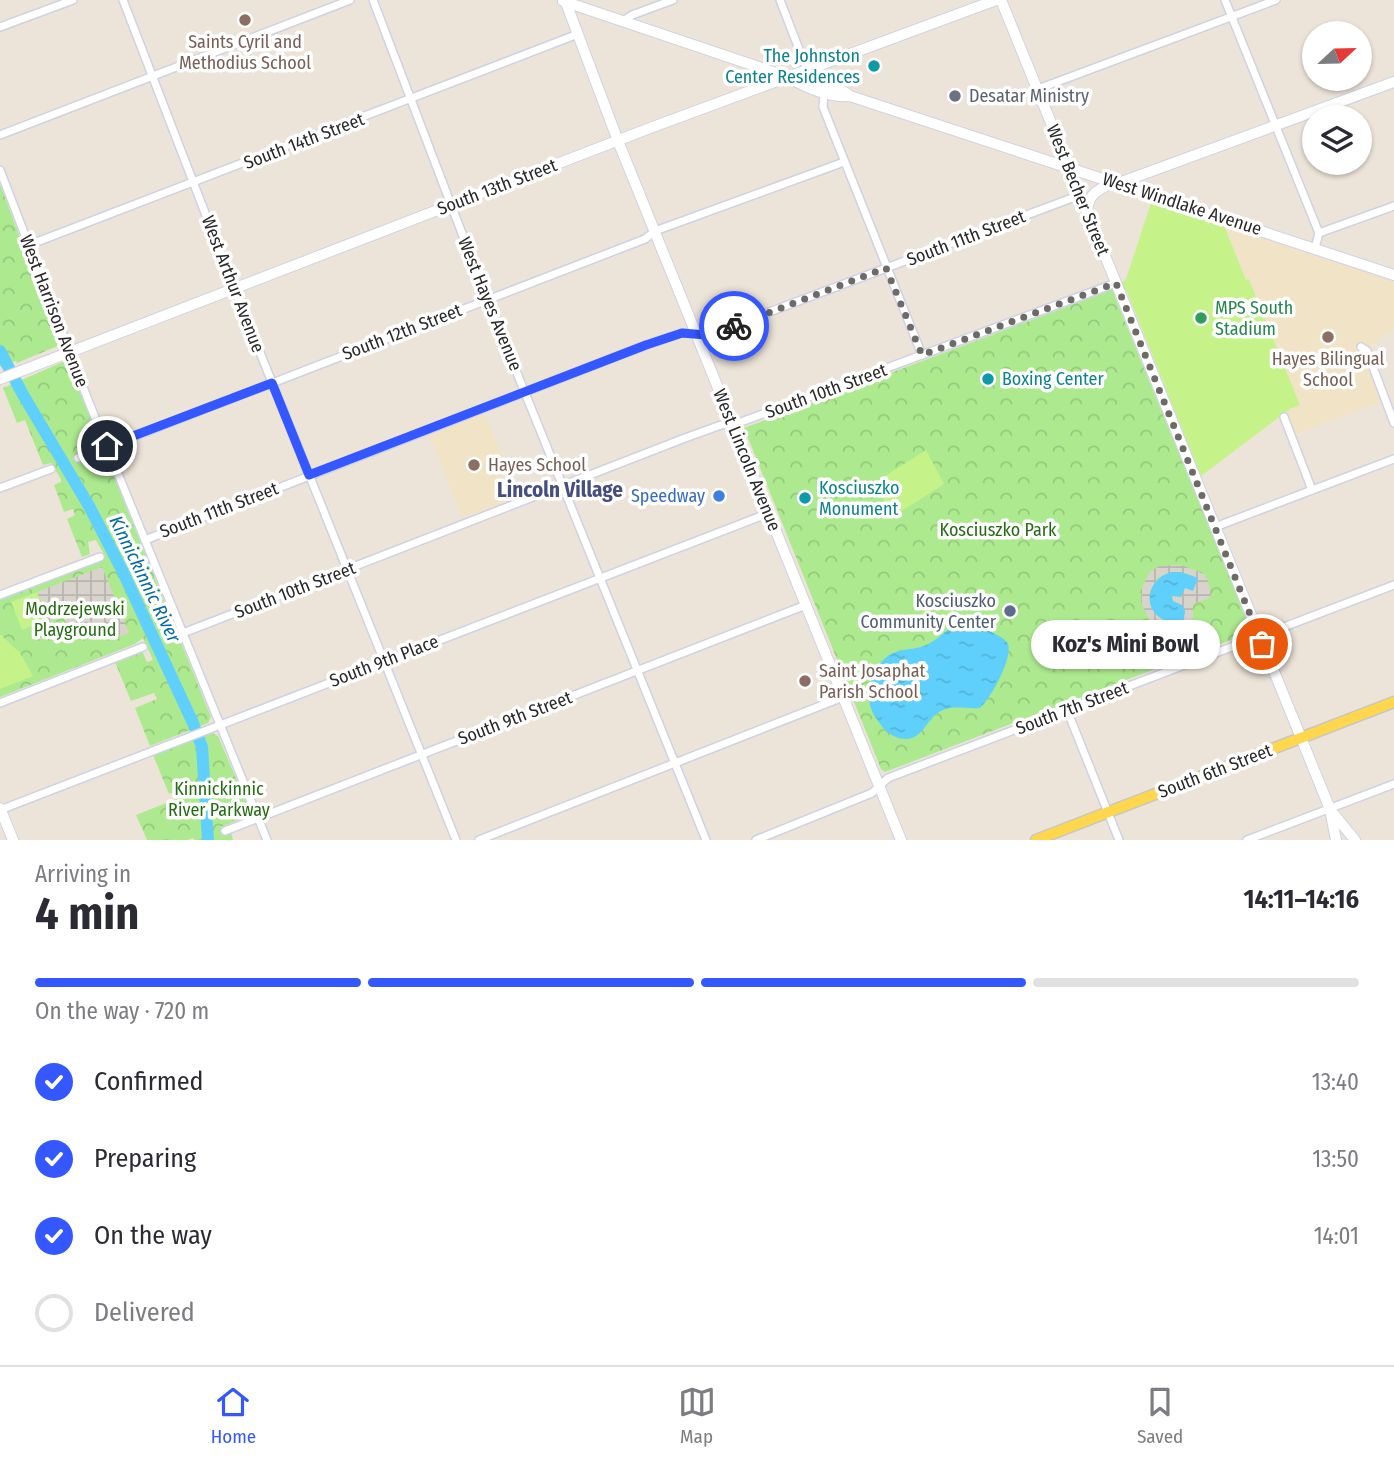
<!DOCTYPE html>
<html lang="en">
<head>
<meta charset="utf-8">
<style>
  :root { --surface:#fff; --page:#f7f7f7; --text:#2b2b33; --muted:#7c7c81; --line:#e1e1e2; --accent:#3457ff }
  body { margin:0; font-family:"Fira Sans Condensed",sans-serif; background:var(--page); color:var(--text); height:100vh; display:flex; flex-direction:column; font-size:26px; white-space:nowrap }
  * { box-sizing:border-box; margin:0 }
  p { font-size:23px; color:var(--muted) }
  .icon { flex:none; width:38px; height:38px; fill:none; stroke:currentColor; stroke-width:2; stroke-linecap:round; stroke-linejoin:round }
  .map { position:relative; height:840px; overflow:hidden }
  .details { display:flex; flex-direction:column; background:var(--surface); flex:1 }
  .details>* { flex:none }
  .needle { width:46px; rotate:68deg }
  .buttons { position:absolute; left:1302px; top:21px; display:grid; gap:14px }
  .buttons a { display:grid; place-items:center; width:70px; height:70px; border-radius:50%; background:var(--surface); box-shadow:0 2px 5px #0004; font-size:35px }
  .pin { position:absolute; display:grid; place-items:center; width:60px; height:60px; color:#fff; margin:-30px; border:4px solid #fff; border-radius:50%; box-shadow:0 2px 7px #0007 }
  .courier { position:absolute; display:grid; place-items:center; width:70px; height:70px; margin:-35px; border:5px solid #3457ff; border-radius:50%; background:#fff; color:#222; box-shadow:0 2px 9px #0007 }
  .bubble { position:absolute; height:49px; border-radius:24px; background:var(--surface); box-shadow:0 2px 5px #0004; font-size:23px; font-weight:700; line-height:49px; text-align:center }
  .head em { font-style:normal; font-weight:700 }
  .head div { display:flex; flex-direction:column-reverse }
  .head { display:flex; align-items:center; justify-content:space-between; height:119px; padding:0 35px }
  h1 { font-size:46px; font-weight:700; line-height:52px }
  .bar { display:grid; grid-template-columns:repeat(4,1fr); gap:10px 7px; align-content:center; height:84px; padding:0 35px }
  .bar i { height:9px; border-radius:5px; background:var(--line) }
  .bar .on { background:var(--accent) }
  .bar p { grid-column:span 4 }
  ol { padding:0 35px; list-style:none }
  li { display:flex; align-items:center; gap:21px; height:77px }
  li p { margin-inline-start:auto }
  li .icon { padding:7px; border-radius:50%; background:var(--accent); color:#fff; stroke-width:4 }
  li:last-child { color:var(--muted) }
  li i { width:38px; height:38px; border:4px solid var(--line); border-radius:50% }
  .menu { display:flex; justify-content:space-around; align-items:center; height:98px; border-top:2px solid var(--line); background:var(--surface); font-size:19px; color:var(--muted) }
  .menu a { display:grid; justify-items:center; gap:4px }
  .menu .on { color:var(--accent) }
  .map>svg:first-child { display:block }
  .education { fill:#f1e3c6 }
  .park { fill:url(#park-crowns) }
  .pitch { fill:#c5f389 }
  .plaza { fill:url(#plaza-grid); fill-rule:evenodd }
  .water { fill:url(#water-ripples) }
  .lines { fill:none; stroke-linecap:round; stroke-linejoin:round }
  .river { stroke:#5fd0fb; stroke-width:12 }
  .street-casing { stroke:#ced2e4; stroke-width:10 }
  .secondary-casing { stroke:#ced2e4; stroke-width:12 }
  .primary-casing { stroke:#c7c7c7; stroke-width:13 }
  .street { stroke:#fff; stroke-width:7 }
  .secondary { stroke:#fff; stroke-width:10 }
  .primary { stroke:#ffd74c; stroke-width:10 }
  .done { stroke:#6e6a67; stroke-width:7; stroke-dasharray:0 12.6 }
  .route { stroke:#3457ff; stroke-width:9 }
  .education-dot { fill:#8d6e63; stroke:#fff; stroke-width:2.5 }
  .culture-dot { fill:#0f9aa8; stroke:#fff; stroke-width:2.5 }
  .worship-dot { fill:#6b7280; stroke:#fff; stroke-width:2.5 }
  .leisure-dot { fill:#2e9e5b; stroke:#fff; stroke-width:2.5 }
  .shop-dot { fill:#3f7fe0; stroke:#fff; stroke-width:2.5 }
  .service-dot { fill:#5c6f8a; stroke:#fff; stroke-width:2.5 }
  .labels { text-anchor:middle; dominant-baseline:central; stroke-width:7; stroke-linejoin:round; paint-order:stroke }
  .education-label { font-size:18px; fill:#785e54; stroke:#fff }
  .culture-label { font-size:18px; fill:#0d838f; stroke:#fff; text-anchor:start }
  .worship-label { font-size:18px; fill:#5b616d; stroke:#fff; text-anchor:start }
  .street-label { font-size:18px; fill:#292929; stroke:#fff }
  .leisure-label { font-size:18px; fill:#27864d; stroke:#fff; text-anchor:start }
  .shop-label { font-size:18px; fill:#366cbe; stroke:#fff; text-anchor:end }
  .park-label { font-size:18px; fill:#246d12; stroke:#fff }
  .service-label { font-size:18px; fill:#4e5e75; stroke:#fff; text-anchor:end }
  .water-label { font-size:19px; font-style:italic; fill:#006ba6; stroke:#fff }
  .quarter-label { font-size:21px; font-weight:bold; fill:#454e7e; stroke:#fff }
</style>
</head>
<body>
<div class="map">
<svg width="1394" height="840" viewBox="0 0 1394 840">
  <defs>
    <pattern id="park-crowns" width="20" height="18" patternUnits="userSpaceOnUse" patternTransform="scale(1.75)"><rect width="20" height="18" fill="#adea8f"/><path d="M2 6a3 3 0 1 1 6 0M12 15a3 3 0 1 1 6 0" fill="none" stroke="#95c97b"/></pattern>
    <pattern id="plaza-grid" width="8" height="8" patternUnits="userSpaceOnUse" patternTransform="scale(1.75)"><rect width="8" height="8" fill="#d8d4cc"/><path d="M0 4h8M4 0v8" fill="none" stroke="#b9b6af"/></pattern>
    <pattern id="water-ripples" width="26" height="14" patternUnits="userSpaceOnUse" patternTransform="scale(1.75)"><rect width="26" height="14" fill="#5fd0fb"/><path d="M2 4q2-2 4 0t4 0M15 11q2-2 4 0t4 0" fill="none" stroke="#53b3d7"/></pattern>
  </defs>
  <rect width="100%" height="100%" fill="#ede4d9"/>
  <g class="education">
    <polygon points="1223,223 1394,281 1394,328 1360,355 1364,358 1381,402 1295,435 1286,412 1300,404 1250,280 1247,281"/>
    <polygon points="485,413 519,497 462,518 429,435"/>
  </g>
  <g class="park">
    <polygon points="0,184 60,345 17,363 16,361 0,367"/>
    <polygon points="1107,289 1112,289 1116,294 1115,297 1252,632 885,772 881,769 744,428 1106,292"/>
    <polygon points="65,361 69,365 211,717 208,723 150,746 135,708 157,699 154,693 131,701 115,662 142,651 147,662 153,660 143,638 135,644 0,697 0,599 100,561 105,556 96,540 88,542 90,554 82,557 67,519 75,515 73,509 64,512 54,485 61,482 61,479 51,463 43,465 25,420 17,423 3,388"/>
    <polygon points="212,733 218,736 250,811 248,816 221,827 224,835 231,833 233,840 194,840 194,838 187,840 147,840 136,815 196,791 193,785 169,794 153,755"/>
  </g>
  <g class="pitch">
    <polygon points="1152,200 1223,223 1246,280 1249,279 1300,405 1290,409 1201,476 1127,292 1121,283 1126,279"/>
    <polygon points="926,450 944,484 894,516 874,483"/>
    <polygon points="37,592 48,619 22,630 11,602"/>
    <polygon points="0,634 20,653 33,676 0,689"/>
  </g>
  <g class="plaza">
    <path d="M1174 565 1184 566 1204 574 1208 581 1211 595 1209 598 1193 604V617L1191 623 1179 630 1162 628 1150 621 1141 602 1142 588 1149 573 1159 566ZM1181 572 1194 576 1185 588 1172 596 1173 602 1179 603 1150 605 1151 589 1157 579 1163 575Z"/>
    <polygon points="102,567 129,633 110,640 89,636 73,638 63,617 46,623 48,619 37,592"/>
  </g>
  <g class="water">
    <path d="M1171 572H1181L1198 578 1193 591 1185 588 1181 597 1172 596 1173 601 1182 605 1185 611 1184 619 1174 623C1142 618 1142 581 1171 572Z"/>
    <path d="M966 621C977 621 982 626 990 631 996 635 1005 638 1008 644 1013 658 991 698 980 708 968 709 954 705 943 710 927 716 924 739 906 739 892 739 883 729 876 718 862 699 870 664 893 653 905 648 919 650 930 643 946 634 946 627 966 621Z"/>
  </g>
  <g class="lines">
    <polyline class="river" points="0,351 22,393 89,506 122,570 193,723 202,747 208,840"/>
    <defs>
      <g id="street">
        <polyline points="123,0 234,288 456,840"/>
        <polyline points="373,0 487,299 706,840"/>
        <polyline points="780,0 807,70"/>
        <polyline points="1225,0 1319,233 1315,248"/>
        <polyline points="623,21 632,15 673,0"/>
        <polyline points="0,27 73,0"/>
        <polyline points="1038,89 1276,0"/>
        <polyline points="824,92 823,107 922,355"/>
        <polyline points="0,135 350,0"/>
        <polyline points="0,170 88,400 267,840"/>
        <polyline points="1319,233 1394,206"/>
        <polyline points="29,245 578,34"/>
        <polyline points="1361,347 1367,351 1394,423"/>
        <polyline points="1284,417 1312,490"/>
        <polyline points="78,458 645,239 655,231 844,162"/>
        <polyline points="0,488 51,469"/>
        <polyline points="1215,527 1394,459"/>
        <polyline points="145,540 646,345 682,333 711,334 1080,195"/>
        <polyline points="0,595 100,557"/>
        <polyline points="183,633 685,438 721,425 741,422 1116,283"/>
        <polyline points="0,703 143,647"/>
        <polyline points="1067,710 1119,840"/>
        <polyline points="0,810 769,513"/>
        <polyline points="225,831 806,605"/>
        <polyline points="479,840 843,697"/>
        <polyline points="756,840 872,793 888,778 1394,585"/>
        <polyline points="1247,840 1394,784"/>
      </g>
      <g id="secondary">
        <polyline points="565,0 618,141 901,840"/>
        <polyline points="1001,0 1330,809 1336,840"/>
        <path d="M563 1 788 77C805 87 830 98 850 96"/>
        <path d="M792 77C811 78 835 84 850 96L1394 275"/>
        <polyline points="1119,183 1394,82"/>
        <path d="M1087 211C1088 193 1100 189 1114 182"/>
        <polyline points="0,379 650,128 996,0"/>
        <polyline points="0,808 13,840"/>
        <polyline points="1332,812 1355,840"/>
      </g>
      <polyline id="primary" points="1036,840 1394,702"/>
    </defs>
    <use href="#street" class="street-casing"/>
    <use href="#secondary" class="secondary-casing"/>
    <use href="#primary" class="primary-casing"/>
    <use href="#street" class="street"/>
    <use href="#secondary" class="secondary"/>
    <use href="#primary" class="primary"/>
  </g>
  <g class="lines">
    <polyline class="done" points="734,326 886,268 922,355 1116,283 1262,644"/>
    <polyline class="route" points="107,446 272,383 309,475 646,345 682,333 706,335 734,326"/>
  </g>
  <g class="education-dot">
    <circle cx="245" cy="20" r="7"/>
    <circle cx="1328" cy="337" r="7"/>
    <circle cx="474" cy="465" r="7"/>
    <circle cx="805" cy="681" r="7"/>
  </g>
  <g class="culture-dot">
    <circle cx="874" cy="66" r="7"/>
    <circle cx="988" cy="379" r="7"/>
    <circle cx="805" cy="498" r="7"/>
  </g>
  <circle class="worship-dot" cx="955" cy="96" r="7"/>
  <circle class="leisure-dot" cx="1201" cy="318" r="7"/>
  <circle class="shop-dot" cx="719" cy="496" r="7"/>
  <circle class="service-dot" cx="1010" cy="611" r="7"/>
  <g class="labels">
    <g class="education-label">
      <text x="245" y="42">Saints Cyril and<tspan x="245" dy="21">Methodius School</tspan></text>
      <text x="1328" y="359">Hayes Bilingual<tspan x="1328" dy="21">School</tspan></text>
      <text x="488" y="465" text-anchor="start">Hayes School</text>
      <text x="819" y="671" text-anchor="start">Saint Josaphat<tspan x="819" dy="21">Parish School</tspan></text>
    </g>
    <g class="culture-label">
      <text x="860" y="56" text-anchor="end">The Johnston<tspan x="860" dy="21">Center Residences</tspan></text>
      <text x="1002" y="379">Boxing Center</text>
      <text x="819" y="488">Kosciuszko<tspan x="819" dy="21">Monument</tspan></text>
    </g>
    <g class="worship-label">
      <text x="969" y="96">Desatar Ministry</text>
    </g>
    <g class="street-label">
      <text transform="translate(304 141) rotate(-21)">South 14th Street</text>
      <text transform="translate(497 187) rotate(-21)">South 13th Street</text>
      <text transform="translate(1078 190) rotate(68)">West Becher Street</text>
      <text transform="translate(1182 204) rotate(18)">West Windlake Avenue</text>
      <text transform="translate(966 238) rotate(-21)">South 11th Street</text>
      <text transform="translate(233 284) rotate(69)">West Arthur Avenue</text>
      <text transform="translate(490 304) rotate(68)">West Hayes Avenue</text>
      <text transform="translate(54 311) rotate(69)">West Harrison Avenue</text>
      <text transform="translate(402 332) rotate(-21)">South 12th Street</text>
      <text transform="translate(826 391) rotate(-20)">South 10th Street</text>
      <text transform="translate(747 460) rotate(68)">West Lincoln Avenue</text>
      <text transform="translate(219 510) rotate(-21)">South 11th Street</text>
      <text transform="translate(295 590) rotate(-21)">South 10th Street</text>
      <text transform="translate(384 661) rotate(-21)">South 9th Place</text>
      <text transform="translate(1072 708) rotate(-21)">South 7th Street</text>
      <text transform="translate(515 718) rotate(-21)">South 9th Street</text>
      <text transform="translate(1215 771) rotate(-21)">South 6th Street</text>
    </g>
    <g class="leisure-label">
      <text x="1215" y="308">MPS South<tspan x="1215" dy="21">Stadium</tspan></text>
    </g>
    <g class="shop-label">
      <text x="705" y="496">Speedway</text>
    </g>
    <g class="park-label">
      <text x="998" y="530">Kosciuszko Park</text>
      <text x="75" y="609">Modrzejewski<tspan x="75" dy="21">Playground</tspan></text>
      <text x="219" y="789">Kinnickinnic<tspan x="219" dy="21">River Parkway</tspan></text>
    </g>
    <g class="service-label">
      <text x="996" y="601">Kosciuszko<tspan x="996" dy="21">Community Center</tspan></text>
    </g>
    <g class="water-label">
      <text transform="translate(145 579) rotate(64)">Kinnickinnic River</text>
    </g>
    <g class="quarter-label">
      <text x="560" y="490">Lincoln Village</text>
    </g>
  </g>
</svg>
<div class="buttons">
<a><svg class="needle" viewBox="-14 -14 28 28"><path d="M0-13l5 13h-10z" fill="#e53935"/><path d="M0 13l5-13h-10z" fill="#7c7c81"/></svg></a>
<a><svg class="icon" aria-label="layers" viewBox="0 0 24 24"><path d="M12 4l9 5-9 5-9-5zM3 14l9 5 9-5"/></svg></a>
</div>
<div class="pin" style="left:1262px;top:644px;background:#ea580c"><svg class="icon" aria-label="bag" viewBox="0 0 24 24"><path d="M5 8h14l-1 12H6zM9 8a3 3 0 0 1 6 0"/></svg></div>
<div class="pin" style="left:107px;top:446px;background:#1f2937"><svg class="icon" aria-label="home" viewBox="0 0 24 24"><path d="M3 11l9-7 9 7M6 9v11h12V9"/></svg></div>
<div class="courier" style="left:734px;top:326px"><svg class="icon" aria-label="bike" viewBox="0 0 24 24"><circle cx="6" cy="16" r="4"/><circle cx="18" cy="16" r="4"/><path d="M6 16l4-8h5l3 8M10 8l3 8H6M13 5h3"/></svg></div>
<div class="bubble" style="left:1031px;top:620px;width:189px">Koz's Mini Bowl</div>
</div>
<section class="details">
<div class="head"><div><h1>4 min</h1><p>Arriving in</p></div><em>14:11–14:16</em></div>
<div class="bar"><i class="on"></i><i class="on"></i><i class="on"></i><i></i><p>On the way · 720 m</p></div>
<ol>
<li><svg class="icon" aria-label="check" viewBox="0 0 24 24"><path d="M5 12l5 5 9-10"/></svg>Confirmed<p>13:40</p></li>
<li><svg class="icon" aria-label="check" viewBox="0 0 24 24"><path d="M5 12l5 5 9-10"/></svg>Preparing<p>13:50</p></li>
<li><svg class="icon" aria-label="check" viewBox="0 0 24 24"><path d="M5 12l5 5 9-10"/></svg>On the way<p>14:01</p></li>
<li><i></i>Delivered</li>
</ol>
</section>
<nav class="menu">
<a class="on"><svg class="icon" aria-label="home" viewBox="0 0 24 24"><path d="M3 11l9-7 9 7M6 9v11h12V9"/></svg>Home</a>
<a><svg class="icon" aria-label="map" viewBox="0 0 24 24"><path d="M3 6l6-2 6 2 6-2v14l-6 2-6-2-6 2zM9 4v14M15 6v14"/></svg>Map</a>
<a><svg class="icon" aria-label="saved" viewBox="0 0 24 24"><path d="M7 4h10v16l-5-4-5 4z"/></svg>Saved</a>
</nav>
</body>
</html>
